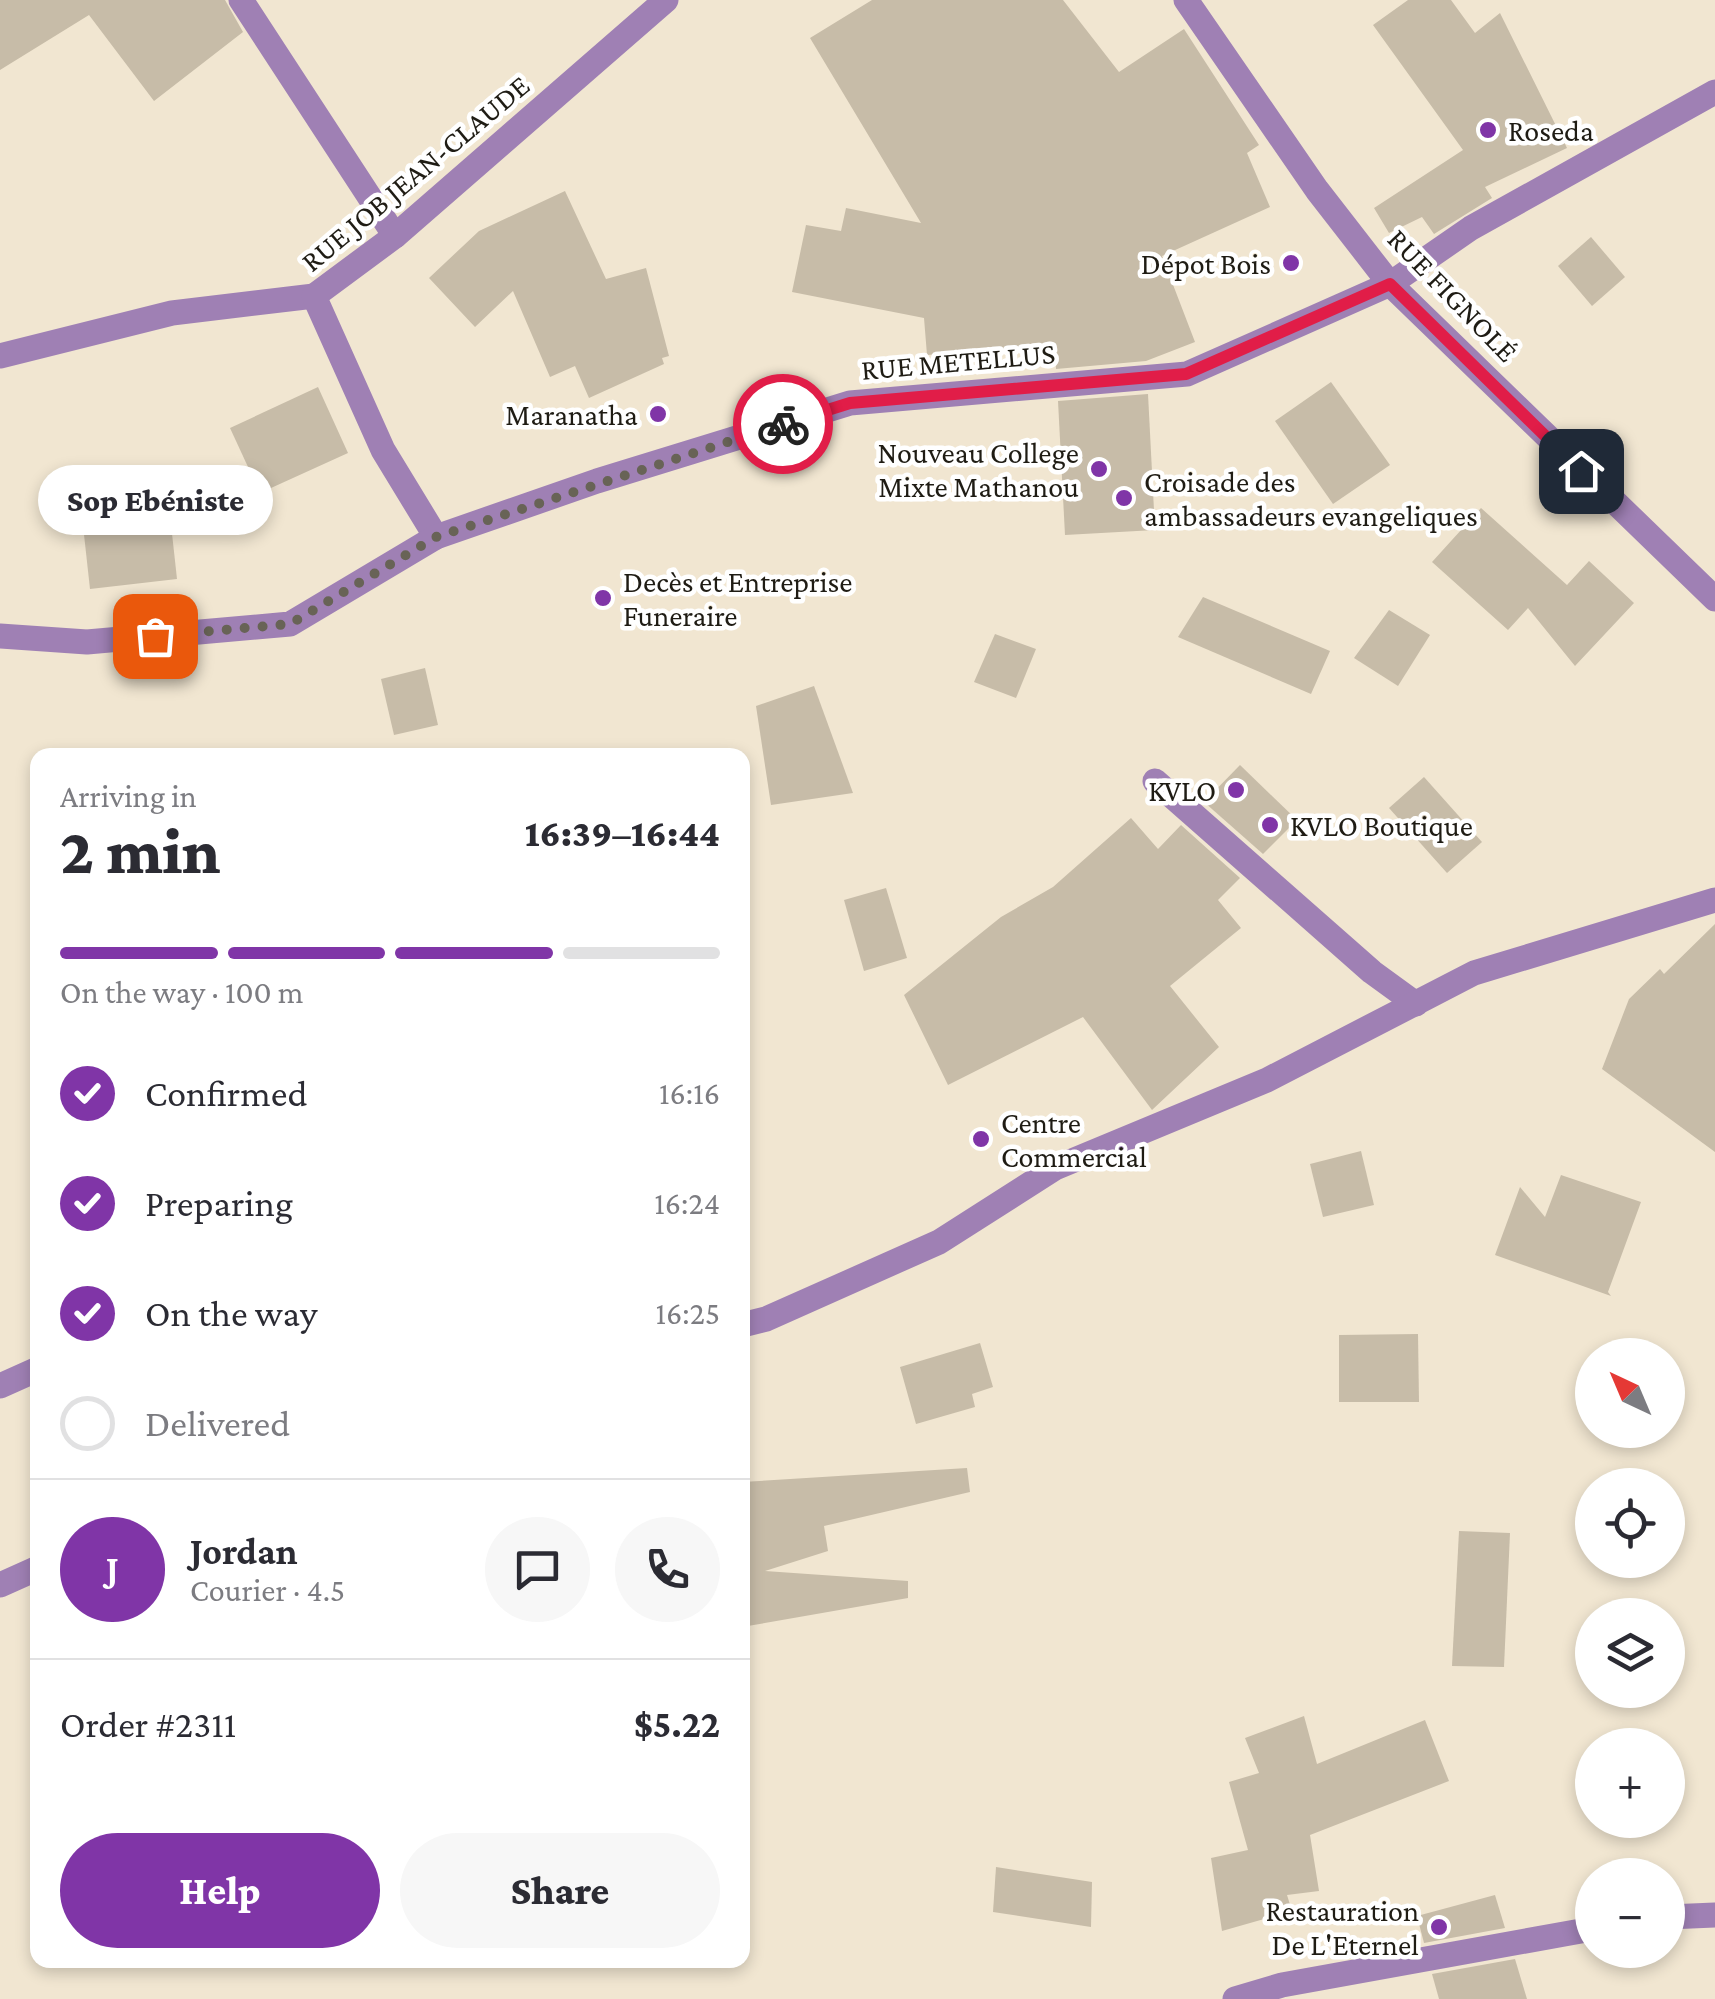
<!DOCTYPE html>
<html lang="en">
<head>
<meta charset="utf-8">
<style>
  :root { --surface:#fff; --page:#f7f7f7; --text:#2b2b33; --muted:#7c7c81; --line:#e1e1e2; --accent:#8035a7 }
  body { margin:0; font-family:"Crimson Pro",serif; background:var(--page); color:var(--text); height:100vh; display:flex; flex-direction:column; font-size:38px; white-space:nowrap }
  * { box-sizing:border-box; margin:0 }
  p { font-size:32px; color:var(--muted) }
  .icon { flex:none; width:55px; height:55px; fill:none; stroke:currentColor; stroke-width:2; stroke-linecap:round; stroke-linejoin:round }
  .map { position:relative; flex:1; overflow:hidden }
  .details { position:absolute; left:30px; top:748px; width:720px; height:1220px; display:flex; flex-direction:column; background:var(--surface); border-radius:20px; box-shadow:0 5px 15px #0003 }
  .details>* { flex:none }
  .needle { width:65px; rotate:316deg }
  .buttons { position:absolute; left:1575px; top:1338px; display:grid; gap:20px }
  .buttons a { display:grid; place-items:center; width:110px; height:110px; border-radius:50%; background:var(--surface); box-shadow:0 5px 15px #0003; font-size:50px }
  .pin { position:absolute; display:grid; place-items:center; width:85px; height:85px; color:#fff; margin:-42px; border-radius:20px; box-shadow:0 5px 15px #0006 }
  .courier { position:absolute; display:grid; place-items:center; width:100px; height:100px; margin:-50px; border:8px solid #e11d48; border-radius:50%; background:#fff; color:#222; box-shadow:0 2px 12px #0007 }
  .bubble { position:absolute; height:70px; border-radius:35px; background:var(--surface); box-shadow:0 5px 15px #0003; font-size:32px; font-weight:800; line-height:70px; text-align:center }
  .summary em { font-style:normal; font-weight:800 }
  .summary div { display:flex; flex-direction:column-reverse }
  .summary { display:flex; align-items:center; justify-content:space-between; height:170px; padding:0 30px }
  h1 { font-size:65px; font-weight:800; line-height:75px }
  .bar { display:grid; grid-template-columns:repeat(4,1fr); gap:15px 10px; align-content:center; height:120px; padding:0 30px }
  .bar i { height:12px; border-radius:8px; background:var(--line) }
  .bar .current { background:var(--accent) }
  .bar p { grid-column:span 4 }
  .line { display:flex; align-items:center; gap:25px; padding:0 30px; border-top:2px solid var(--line) }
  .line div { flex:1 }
  .round { display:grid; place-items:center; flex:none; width:105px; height:105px; border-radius:52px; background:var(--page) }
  ol { padding:0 30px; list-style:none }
  li { display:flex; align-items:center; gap:30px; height:110px }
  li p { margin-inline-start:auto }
  li .icon { padding:10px; border-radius:50%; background:var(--accent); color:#fff; stroke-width:4 }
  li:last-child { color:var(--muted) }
  li i { width:55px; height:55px; border:5px solid var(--line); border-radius:50% }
  .action { display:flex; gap:20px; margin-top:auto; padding:20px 30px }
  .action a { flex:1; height:115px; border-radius:60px; background:var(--accent); color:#fff; font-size:40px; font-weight:800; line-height:115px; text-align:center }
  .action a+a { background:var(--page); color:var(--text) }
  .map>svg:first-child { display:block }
  .building { fill:#c7bca8 }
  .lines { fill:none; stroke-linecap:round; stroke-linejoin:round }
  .minor { stroke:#9f80b4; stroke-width:25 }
  .done { stroke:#686356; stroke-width:10; stroke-dasharray:0 18 }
  .route { stroke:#e11d48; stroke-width:12 }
  .poi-dot { fill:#8035a7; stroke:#fff; stroke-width:4 }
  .labels { text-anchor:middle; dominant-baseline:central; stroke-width:9; stroke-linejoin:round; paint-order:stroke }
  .poi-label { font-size:30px; fill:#1f1c14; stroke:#fff; text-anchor:start }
  .street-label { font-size:30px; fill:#1f1c14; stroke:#fff }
</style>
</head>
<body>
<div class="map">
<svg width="1715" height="1999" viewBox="0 0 1715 1999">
  <rect width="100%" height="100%" fill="#f1e6d1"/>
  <g class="building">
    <polygon points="0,0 225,0 243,32 154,101 89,15 0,70"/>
    <polygon points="872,0 1063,0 1119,72 1184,29 1259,145 1247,153 1270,207 1162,256 1195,342 1146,361 1056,369 1055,345 927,355 924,318 792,292 806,225 841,231 846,208 921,223 810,38"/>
    <polygon points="1408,0 1451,0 1475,33 1500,13 1567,148 1485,187 1492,198 1434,234 1422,217 1389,233 1374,208 1463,150 1373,25"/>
    <polygon points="565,191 606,279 646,268 669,356 662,358 664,364 589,398 575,366 550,377 513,291 475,327 429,278 479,231"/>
    <polygon points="1591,237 1625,277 1592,306 1558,266"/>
    <polygon points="1331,382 1390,465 1333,504 1275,421"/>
    <polygon points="318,387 348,453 260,493 230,428"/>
    <polygon points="1148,394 1155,530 1065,535 1058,401"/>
    <polygon points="166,479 177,579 90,589 79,489"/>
    <polygon points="1481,508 1567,585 1589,561 1634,603 1575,666 1528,608 1508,630 1432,562"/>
    <polygon points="1203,597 1330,651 1311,694 1178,637"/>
    <polygon points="1389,610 1430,635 1398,686 1354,658"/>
    <polygon points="995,634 1036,649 1016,698 974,682"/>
    <polygon points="425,668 438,725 394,735 381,679"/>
    <polygon points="814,686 853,793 771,805 756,706"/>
    <polygon points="1240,765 1297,820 1263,854 1204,802"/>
    <polygon points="1424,777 1482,842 1447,873 1389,808"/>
    <polygon points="1131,818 1158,849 1181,825 1240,878 1218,900 1241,928 1170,986 1219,1047 1152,1110 1083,1017 948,1085 904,995 1001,917 1053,887"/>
    <polygon points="886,888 907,958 864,971 844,900"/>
    <polygon points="1715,924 1715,1152 1602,1069 1629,999 1660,969 1664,974"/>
    <polygon points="1361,1151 1374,1205 1323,1217 1310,1164"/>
    <polygon points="1561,1175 1641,1202 1608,1292 1611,1296 1495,1255 1520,1187 1545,1217"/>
    <polygon points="1418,1334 1419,1402 1339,1402 1339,1335"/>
    <polygon points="980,1343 993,1387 972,1394 975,1407 916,1424 900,1367"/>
    <polygon points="967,1468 970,1492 824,1526 828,1551 765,1571 908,1581 908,1598 742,1627 742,1482"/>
    <polygon points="1459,1531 1510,1533 1504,1667 1452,1666"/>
    <polygon points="1304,1716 1317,1764 1425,1720 1449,1781 1310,1835 1319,1891 1287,1895 1292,1911 1222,1931 1211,1858 1248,1850 1229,1782 1259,1773 1245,1738"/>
    <polygon points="996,1867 1092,1882 1091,1927 993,1912"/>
    <polygon points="1495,1895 1505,1928 1424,1943 1417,1916"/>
    <polygon points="1515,1959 1527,1999 1439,1999 1432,1974"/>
  </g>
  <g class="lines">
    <g class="minor">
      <polyline points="241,0 395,236"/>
      <polyline points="1186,0 1317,190 1390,284 1715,599"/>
      <polyline points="0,356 172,313 314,296"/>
      <polyline points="436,537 383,450 314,296 395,236 666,0"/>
      <polyline points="0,636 87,642 290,624 436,537 597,481 850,403 1187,374 1390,284 1471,228 1715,92"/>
      <polyline points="1155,781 1372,972 1416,1004"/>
      <polyline points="742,1325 766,1319 939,1242 1055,1168 1267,1080 1474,973 1715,900"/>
      <polyline points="0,1386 38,1369"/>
      <polyline points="0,1585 38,1568"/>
      <polyline points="1668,1917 1715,1915"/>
      <polyline points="1235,1999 1282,1985 1592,1929"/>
    </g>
  </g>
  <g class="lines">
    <polyline class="done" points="155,636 290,624 436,537 783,424"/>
    <polyline class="route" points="783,424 850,403 1186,374 1390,284 1581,471"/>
  </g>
  <g class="poi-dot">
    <circle cx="1488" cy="130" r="10"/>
    <circle cx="1291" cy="263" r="10"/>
    <circle cx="658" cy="414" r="10"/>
    <circle cx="1099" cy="469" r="10"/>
    <circle cx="1124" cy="498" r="10"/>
    <circle cx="603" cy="598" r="10"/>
    <circle cx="1236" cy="790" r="10"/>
    <circle cx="1270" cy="825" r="10"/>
    <circle cx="981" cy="1139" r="10"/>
    <circle cx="1439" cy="1927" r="10"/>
  </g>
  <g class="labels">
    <g class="poi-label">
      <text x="1508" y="130">Roseda</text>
      <text x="1271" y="263" text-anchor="end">Dépot Bois</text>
      <text x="638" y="414" text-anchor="end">Maranatha</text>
      <text x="1079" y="452" text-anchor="end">Nouveau College<tspan x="1079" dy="34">Mixte Mathanou</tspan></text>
      <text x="1144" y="481">Croisade des<tspan x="1144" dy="34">ambassadeurs evangeliques</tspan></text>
      <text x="623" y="581">Decès et Entreprise<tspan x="623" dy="34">Funeraire</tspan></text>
      <text x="1216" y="790" text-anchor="end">KVLO</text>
      <text x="1290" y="825">KVLO Boutique</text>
      <text x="1001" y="1122">Centre<tspan x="1001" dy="34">Commercial</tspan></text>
      <text x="1419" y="1910" text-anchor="end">Restauration<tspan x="1419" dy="34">De L'Eternel</tspan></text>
    </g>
    <g class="street-label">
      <text transform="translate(415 173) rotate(-40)">RUE JOB JEAN-CLAUDE</text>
      <text transform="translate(1453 295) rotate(46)">RUE FIGNOLÉ</text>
      <text transform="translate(958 361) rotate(-5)">RUE METELLUS</text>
    </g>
  </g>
</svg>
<div class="buttons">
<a><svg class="needle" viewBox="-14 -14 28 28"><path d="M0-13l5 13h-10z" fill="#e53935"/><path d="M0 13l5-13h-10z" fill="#7c7c81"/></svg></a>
<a><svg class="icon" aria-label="locate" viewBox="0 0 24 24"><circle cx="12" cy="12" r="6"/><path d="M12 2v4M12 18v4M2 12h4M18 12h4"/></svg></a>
<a><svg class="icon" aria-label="layers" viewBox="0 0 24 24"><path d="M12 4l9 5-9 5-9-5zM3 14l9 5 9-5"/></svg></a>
<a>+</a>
<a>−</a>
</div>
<div class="pin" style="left:155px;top:636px;background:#ea580c"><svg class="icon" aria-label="bag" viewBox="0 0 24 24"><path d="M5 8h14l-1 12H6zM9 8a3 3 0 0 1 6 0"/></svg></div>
<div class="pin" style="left:1581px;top:471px;background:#1f2937"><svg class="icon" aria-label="home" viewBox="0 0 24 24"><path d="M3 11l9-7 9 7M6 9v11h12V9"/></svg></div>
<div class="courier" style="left:783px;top:424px"><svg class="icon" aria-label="bike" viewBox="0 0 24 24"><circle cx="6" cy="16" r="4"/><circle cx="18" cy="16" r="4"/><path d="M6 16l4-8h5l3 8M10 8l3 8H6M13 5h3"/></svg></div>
<div class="bubble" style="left:38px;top:465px;width:235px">Sop Ebéniste</div>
<section class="details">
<div class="summary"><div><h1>2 min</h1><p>Arriving in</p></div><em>16:39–16:44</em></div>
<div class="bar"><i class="current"></i><i class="current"></i><i class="current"></i><i></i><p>On the way · 100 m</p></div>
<ol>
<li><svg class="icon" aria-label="check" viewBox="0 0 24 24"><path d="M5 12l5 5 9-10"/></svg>Confirmed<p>16:16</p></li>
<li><svg class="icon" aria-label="check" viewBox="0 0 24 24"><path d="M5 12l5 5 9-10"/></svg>Preparing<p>16:24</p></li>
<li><svg class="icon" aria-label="check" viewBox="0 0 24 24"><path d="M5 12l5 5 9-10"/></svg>On the way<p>16:25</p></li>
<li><i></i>Delivered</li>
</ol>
<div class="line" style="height:180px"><b class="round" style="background:var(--accent);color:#fff">J</b><div><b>Jordan</b><p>Courier · 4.5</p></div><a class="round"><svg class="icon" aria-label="chat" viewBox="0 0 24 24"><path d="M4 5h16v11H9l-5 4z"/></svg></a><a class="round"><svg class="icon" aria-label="phone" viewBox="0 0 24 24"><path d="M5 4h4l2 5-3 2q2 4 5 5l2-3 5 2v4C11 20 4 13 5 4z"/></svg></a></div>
<div class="line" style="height:130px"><div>Order #2311</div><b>$5.22</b></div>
<div class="action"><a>Help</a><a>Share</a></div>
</section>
</div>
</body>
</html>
